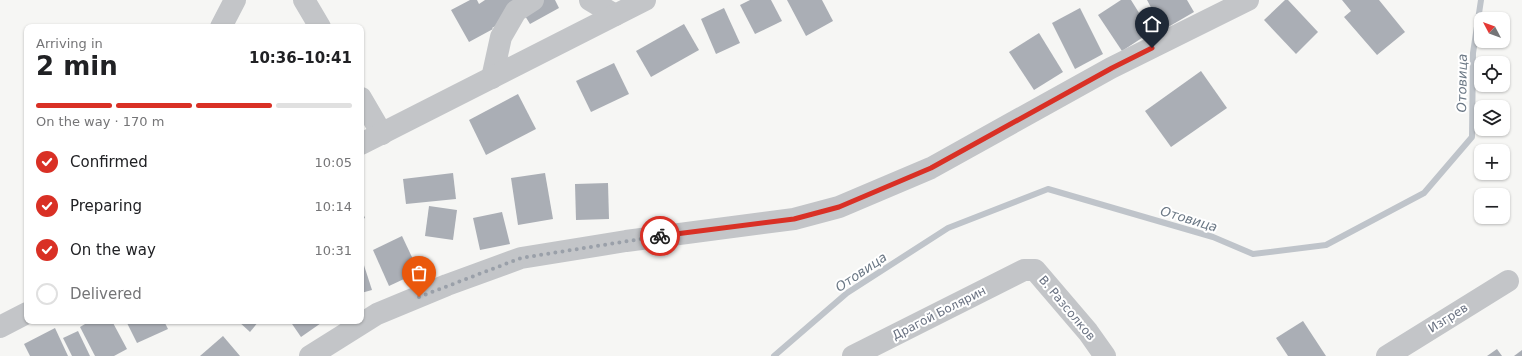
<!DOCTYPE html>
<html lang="en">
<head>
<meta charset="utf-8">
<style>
  :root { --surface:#fff; --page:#f2f2f2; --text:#202124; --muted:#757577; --line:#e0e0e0; --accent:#d93025 }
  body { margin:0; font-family:"DejaVu Sans",sans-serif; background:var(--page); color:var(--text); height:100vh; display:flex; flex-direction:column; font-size:15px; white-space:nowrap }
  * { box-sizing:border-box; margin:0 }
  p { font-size:13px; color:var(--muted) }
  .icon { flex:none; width:22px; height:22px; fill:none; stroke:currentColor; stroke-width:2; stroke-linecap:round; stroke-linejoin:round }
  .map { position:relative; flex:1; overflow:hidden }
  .panel { position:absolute; left:24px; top:24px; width:340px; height:300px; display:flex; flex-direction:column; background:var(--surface); border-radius:8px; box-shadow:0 1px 3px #0004 }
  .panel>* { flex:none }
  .needle { width:26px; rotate:311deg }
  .buttons { position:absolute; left:1474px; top:12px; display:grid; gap:8px }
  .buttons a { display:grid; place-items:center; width:36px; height:36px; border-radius:8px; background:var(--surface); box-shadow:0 1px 3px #0004; font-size:20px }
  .pin { position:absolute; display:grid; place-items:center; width:34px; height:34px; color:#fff; margin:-41px -17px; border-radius:50% 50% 50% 0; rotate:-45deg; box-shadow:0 0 4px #0007 }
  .pin .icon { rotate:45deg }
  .courier { position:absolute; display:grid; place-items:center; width:40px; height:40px; margin:-20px; border:3px solid #d93025; border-radius:50%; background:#fff; color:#222; box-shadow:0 1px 5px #0007 }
  .summary em { font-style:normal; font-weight:600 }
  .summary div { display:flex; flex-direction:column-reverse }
  .summary { display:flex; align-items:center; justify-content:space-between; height:68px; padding:0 12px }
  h1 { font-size:26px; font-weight:600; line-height:30px }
  .bar { display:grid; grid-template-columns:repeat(4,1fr); gap:6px 4px; align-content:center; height:48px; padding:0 12px }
  .bar i { height:5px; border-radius:3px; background:var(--line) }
  .bar .selected { background:var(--accent) }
  .bar p { grid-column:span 4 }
  ol { padding:0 12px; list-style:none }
  li { display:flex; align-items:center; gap:12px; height:44px }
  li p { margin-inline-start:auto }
  li .icon { padding:4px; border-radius:50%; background:var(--accent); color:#fff; stroke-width:4 }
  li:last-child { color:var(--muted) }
  li i { width:22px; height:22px; border:2px solid var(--line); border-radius:50% }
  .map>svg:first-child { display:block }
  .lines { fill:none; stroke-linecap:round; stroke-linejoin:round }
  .stream { stroke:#bfc4ca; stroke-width:6 }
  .building { fill:#aaaeb5 }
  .minor { stroke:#c3c5c8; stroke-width:22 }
  .done { stroke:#9aa0a9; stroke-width:4; stroke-dasharray:0 7.2 }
  .route { stroke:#d93025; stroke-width:5 }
  .labels { text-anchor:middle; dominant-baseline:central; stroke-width:4; stroke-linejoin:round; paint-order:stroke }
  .street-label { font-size:12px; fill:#697181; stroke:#fff }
  .water-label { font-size:13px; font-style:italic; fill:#6a7784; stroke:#fff }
</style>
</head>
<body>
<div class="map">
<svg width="1522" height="356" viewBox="0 0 1522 356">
  <rect width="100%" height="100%" fill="#f6f6f4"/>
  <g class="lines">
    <polyline class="stream" points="774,356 847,293 948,228 1048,189 1213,237 1253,254 1326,245 1424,193 1472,137 1473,53 1481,0"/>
  </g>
  <g class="building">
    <polygon points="470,0 477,0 479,4 485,0 555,0 559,8 530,24 522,11 492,28 493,29 469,42 451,10"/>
    <polygon points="750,0 771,0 782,21 755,34 740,5"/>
    <polygon points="787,0 822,0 833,21 806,36"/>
    <polygon points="1121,0 1131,0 1151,32 1122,51 1098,15"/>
    <polygon points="1147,0 1187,0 1194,12 1163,30"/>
    <polygon points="1285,0 1288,0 1318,32 1296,54 1264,20"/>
    <polygon points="1342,0 1379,0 1405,32 1377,55 1344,17 1351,11"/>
    <polygon points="724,8 740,43 716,54 701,19"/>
    <polygon points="1080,8 1103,54 1075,69 1052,23"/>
    <polygon points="684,24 699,50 651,77 636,51"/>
    <polygon points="1039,33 1063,72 1034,90 1009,52"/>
    <polygon points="614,63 629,94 591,112 576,81"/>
    <polygon points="1201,71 1227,108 1171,147 1145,111"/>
    <polygon points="518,94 536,129 486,155 469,120"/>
    <polygon points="453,173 456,199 406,204 403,179"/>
    <polygon points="545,173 553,219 518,225 511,178"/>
    <polygon points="608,183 609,219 576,220 575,184"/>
    <polygon points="429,206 457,210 453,240 425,236"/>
    <polygon points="361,208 365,218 361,220"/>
    <polygon points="502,212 510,244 480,250 473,218"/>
    <polygon points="402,236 419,272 389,286 373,250"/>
    <polygon points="361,256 372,290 361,293"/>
    <polygon points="90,321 112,321 127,349 114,356 95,356 80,327"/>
    <polygon points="126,321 164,321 168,329 137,343"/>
    <polygon points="238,321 259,321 250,332"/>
    <polygon points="290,321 324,321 301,337"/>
    <polygon points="1303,321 1326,356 1288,356 1276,338"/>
    <polygon points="55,328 68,356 30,356 24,344"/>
    <polygon points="78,331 90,356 72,356 63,338"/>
    <polygon points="223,336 240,356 200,356"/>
    <polygon points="1497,349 1502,356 1487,356"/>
    <polygon points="1522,350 1522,356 1514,356"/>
  </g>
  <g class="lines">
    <g class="minor">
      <polyline points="304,0 320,27"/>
      <polyline points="590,0 615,15"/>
      <polyline points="221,27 235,0"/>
      <polyline points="492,78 501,37 516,11 533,0"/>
      <polyline points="361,98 382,134"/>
      <polyline points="361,144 645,0"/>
      <polyline points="0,327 27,313"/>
      <polyline points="310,356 377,314 447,285 521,258 626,241 794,219 839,207 931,168 1111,68 1248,0"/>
      <polyline points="853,356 1024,270 1035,270 1088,332 1105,356"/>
      <polyline points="1387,356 1508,281"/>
    </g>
  </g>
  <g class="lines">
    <polyline class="done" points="419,297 521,258 660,236"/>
    <polyline class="route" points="660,236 794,219 839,207 931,168 1112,68 1152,48"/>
  </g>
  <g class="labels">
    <g class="street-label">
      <text transform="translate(1067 308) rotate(50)">В. Разсолков</text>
      <text transform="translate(939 313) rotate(-27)">Драгой Болярин</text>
      <text transform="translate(1448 318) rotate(-32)">Изгрев</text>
    </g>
    <g class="water-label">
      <text transform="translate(1462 83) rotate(-89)">Отовица</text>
      <text transform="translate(1189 219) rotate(17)">Отовица</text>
      <text transform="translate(861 272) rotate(-34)">Отовица</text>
    </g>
  </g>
</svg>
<div class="buttons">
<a><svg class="needle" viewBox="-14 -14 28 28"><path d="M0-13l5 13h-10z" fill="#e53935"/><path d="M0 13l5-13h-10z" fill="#757577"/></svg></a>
<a><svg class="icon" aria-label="locate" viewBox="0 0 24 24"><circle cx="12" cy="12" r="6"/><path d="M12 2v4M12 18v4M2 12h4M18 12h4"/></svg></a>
<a><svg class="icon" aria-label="layers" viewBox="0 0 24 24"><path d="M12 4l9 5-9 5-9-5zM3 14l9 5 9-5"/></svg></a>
<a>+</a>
<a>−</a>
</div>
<div class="pin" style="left:419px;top:297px;background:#ea580c"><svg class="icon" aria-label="bag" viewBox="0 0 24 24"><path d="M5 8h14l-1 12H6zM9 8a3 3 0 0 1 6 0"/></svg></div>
<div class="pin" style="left:1152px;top:48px;background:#1f2937"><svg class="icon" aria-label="home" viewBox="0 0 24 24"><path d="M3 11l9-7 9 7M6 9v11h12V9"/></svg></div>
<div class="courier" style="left:660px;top:236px"><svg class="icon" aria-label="bike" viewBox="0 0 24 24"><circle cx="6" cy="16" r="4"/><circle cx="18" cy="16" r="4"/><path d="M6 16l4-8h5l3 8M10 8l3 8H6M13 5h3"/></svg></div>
<section class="panel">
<div class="summary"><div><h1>2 min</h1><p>Arriving in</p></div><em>10:36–10:41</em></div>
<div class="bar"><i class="selected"></i><i class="selected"></i><i class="selected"></i><i></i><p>On the way · 170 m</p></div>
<ol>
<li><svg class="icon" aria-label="check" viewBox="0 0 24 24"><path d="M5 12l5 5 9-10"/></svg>Confirmed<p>10:05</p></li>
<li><svg class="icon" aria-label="check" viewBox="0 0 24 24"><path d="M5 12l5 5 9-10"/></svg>Preparing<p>10:14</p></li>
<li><svg class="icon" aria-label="check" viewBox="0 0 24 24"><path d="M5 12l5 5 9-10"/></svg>On the way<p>10:31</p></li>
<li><i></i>Delivered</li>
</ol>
</section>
</div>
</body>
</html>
